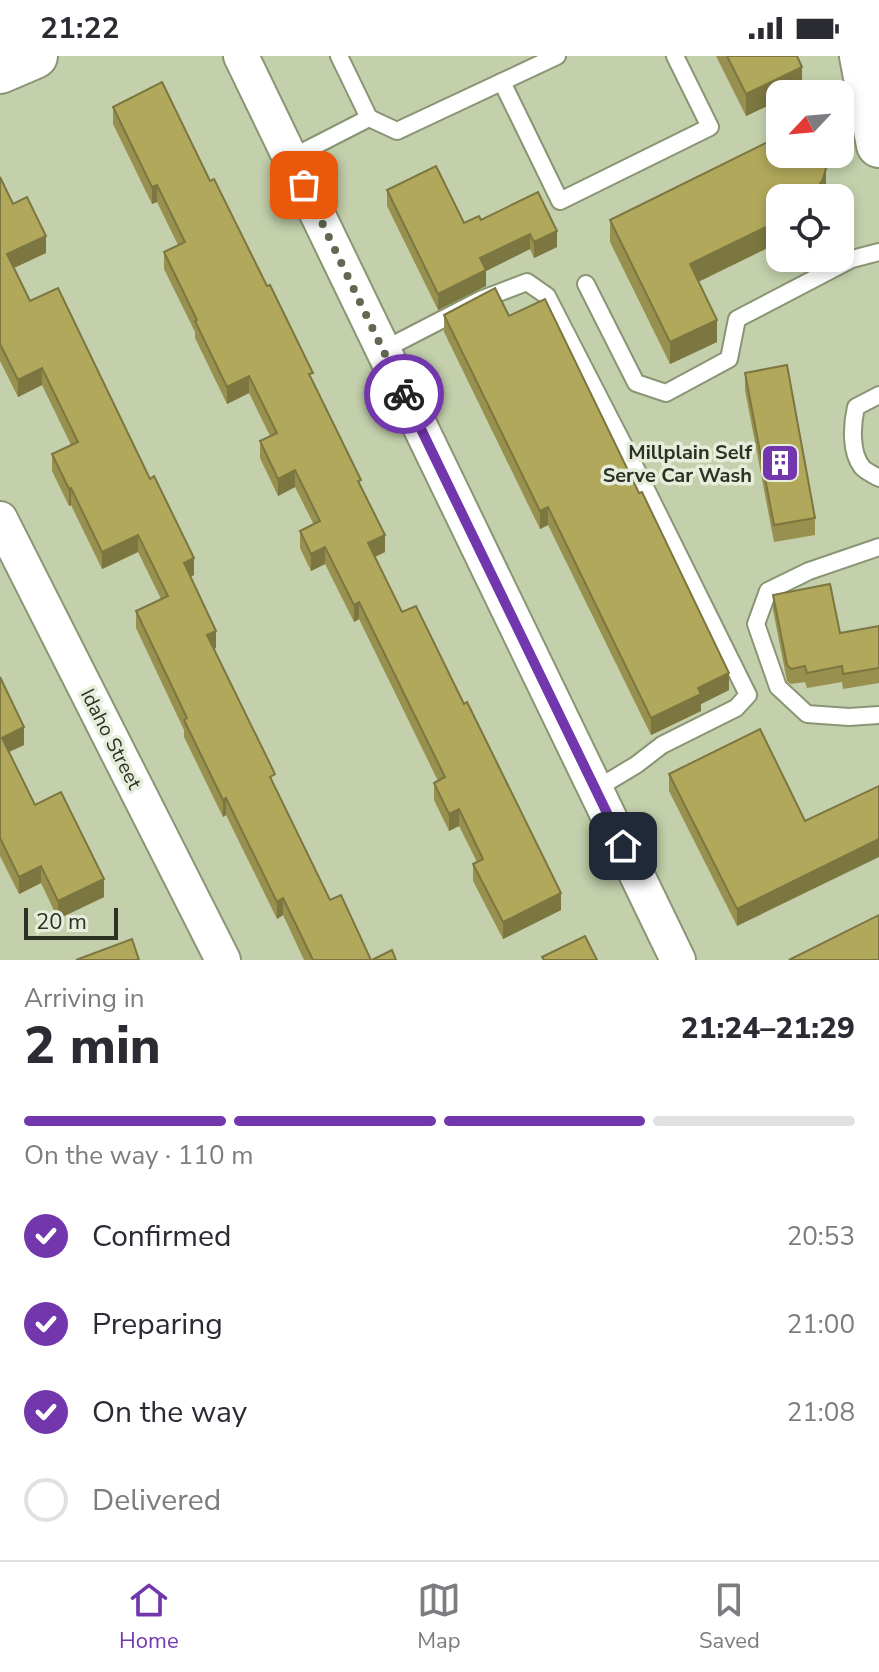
<!DOCTYPE html>
<html lang="en">
<head>
<meta charset="utf-8">
<style>
  :root { --surface:#fff; --page:#f2f2f3; --text:#2b2b33; --muted:#7c7c81; --line:#e1e1e2; --accent:#7237ad }
  body { margin:0; font-family:"Nunito Sans",sans-serif; background:var(--page); color:var(--text); height:100vh; display:flex; flex-direction:column; font-size:30px; white-space:nowrap }
  * { box-sizing:border-box; margin:0 }
  p { font-size:26px; color:var(--muted) }
  .icon { flex:none; width:44px; height:44px; fill:none; stroke:currentColor; stroke-width:2; stroke-linecap:round; stroke-linejoin:round }
  .map { position:relative; height:904px; overflow:hidden }
  .sheet { display:flex; flex-direction:column; background:var(--surface); flex:1 }
  .sheet>* { flex:none }
  .needle { width:52px; rotate:244deg }
  .controls { position:absolute; left:766px; top:24px; display:grid; gap:16px }
  .controls a { display:grid; place-items:center; width:88px; height:88px; border-radius:16px; background:var(--surface); box-shadow:0 4px 12px #0003; font-size:40px }
  .scale { position:absolute; left:24px; bottom:20px; width:94px; box-sizing:border-box; padding-left:8px; border:4px solid #2d3123; border-top:0; font-size:22px; line-height:28px; white-space:nowrap; color:#2d3123; -webkit-text-stroke:6px #e7eddb; paint-order:stroke }
  .pin { position:absolute; display:grid; place-items:center; width:68px; height:68px; color:#fff; margin:-34px; border-radius:16px; box-shadow:0 4px 12px #0006 }
  .courier { position:absolute; display:grid; place-items:center; width:80px; height:80px; margin:-40px; border:6px solid #7237ad; border-radius:50%; background:#fff; color:#222; box-shadow:0 2px 10px #0007 }
  .overview em { font-style:normal; font-weight:800 }
  .overview div { display:flex; flex-direction:column-reverse }
  .overview { display:flex; align-items:center; justify-content:space-between; height:136px; padding:0 24px }
  h1 { font-size:52px; font-weight:800; line-height:60px }
  .bar { display:grid; grid-template-columns:repeat(4,1fr); gap:12px 8px; align-content:center; height:96px; padding:0 24px }
  .bar i { height:10px; border-radius:6px; background:var(--line) }
  .bar .selected { background:var(--accent) }
  .bar p { grid-column:span 4 }
  ol { padding:0 24px; list-style:none }
  li { display:flex; align-items:center; gap:24px; height:88px }
  li p { margin-inline-start:auto }
  li .icon { padding:8px; border-radius:50%; background:var(--accent); color:#fff; stroke-width:4 }
  li:last-child { color:var(--muted) }
  li i { width:44px; height:44px; border:4px solid var(--line); border-radius:50% }
  .status { display:flex; justify-content:space-between; align-items:center; height:56px; padding:0 40px; background:var(--surface); direction:ltr }
  .status svg { height:22px; fill:currentColor }
  .tabs { display:flex; justify-content:space-around; align-items:center; height:112px; border-top:2px solid var(--line); background:var(--surface); font-size:22px; color:var(--muted) }
  .tabs a { display:grid; justify-items:center; gap:4px }
  .tabs .selected { color:var(--accent) }
  .map>svg:first-child { display:block }
  .lines { fill:none; stroke-linecap:round; stroke-linejoin:round }
  .service-casing { stroke:#899573; stroke-width:20 }
  .minor-casing { stroke:#899573; stroke-width:38 }
  .secondary-casing { stroke:#899573; stroke-width:48 }
  .primary-casing { stroke:#899573; stroke-width:48 }
  .service { stroke:#fff; stroke-width:16 }
  .minor { stroke:#fff; stroke-width:34 }
  .secondary { stroke:#fff; stroke-width:44 }
  .primary { stroke:#fff; stroke-width:44 }
  .wall { fill:#98904e }
  .shaded-wall { fill:#7c7640 }
  .building { fill:#b1a85b; stroke:#7c7640; stroke-width:2 }
  .done { stroke:#626953; stroke-width:8; stroke-dasharray:0 14.4 }
  .route { stroke:#7237ad; stroke-width:10 }
  .labels { text-anchor:middle; dominant-baseline:central; stroke-width:7; stroke-linejoin:round; paint-order:stroke }
  .poi-label { font-size:20px; font-weight:bold; fill:#2d3123; stroke:#e7eddb; text-anchor:end }
  .street-label { font-size:20px; fill:#2d3123; stroke:#e7eddb }
</style>
</head>
<body>
<div class="status"><b>21:22</b><svg viewBox="0 0 49 12"><path d="M0 12V9h3v3zM5 12V6h3v6zM10 12V3h3v9zM15 12V0h3v12zM26 1h20v11H26zM47 4h2v5h-2z"/></svg></div>
<div class="map">
<svg width="879" height="904" viewBox="0 0 879 904">
  <rect width="100%" height="100%" fill="#c3d0ab"/>
  <g class="lines">
    <defs>
      <g id="service">
        <polyline points="339,0 369,62"/>
        <polyline points="502,26 560,145 710,71 675,0"/>
        <polyline points="291,102 369,62 397,75 557,0"/>
        <polyline points="586,228 636,327 666,337 729,303 737,263 852,203 879,196"/>
        <polyline points="383,294 480,244 527,226 547,240 638,417 748,639 736,652 662,689 636,709 596,733"/>
        <path d="M879 339 856 351C852 368 850 396 862 411 865 415 874 419 879 422"/>
        <polyline points="879,491 809,515 768,535 756,568 778,631 807,658 849,661 879,659"/>
      </g>
      <g id="minor">
        <polyline points="241,0 678,904"/>
        <polyline points="0,463 223,904"/>
      </g>
      <polyline id="secondary" points="862,0 879,89"/>
      <polyline id="primary" points="0,15 35,0"/>
    </defs>
    <use href="#service" class="service-casing"/>
    <use href="#minor" class="minor-casing"/>
    <use href="#secondary" class="secondary-casing"/>
    <use href="#primary" class="primary-casing"/>
    <use href="#service" class="service"/>
    <use href="#minor" class="minor"/>
    <use href="#secondary" class="secondary"/>
    <use href="#primary" class="primary"/>
  </g>
  <g class="wall">
    <polygon points="716,0 797,0 802,33 792,38 780,38 780,44 746,60"/>
    <polygon points="113,51 210,125 313,325 361,430 385,496 375,501 402,556 561,854 503,883 473,825 473,808 477,806 459,770 449,775 434,744 434,727 438,725 359,563 354,566 325,508 311,515 300,492 300,475 314,469 295,431 278,440 260,402 260,385 270,380 249,337 227,348 195,282 195,276 164,213 164,196 178,189 157,146 152,148 113,68"/>
    <polygon points="0,121 13,148 46,197 14,212 30,245 194,519 190,521 216,592 214,593 275,730 330,844 371,904 304,904 283,859 277,863 226,759 223,761 184,681 184,674 136,572 136,555 161,543 138,496 102,513 71,449 69,450 52,415 52,398 71,389 42,329 18,341 0,305"/>
    <polygon points="387,134 464,167 481,164 538,136 557,191 534,202 530,193 486,215 486,230 438,254 387,150"/>
    <polygon points="826,134 780,142 780,186 698,225 717,286 670,308 610,186 610,164"/>
    <polygon points="444,259 509,260 729,634 701,648 701,655 651,679 548,469 540,473 444,276"/>
    <polygon points="745,317 815,462 815,479 774,486 745,334"/>
    <polygon points="773,539 840,577 879,570 879,627 843,633 842,626 807,632 805,626 791,628 787,625 773,554"/>
    <polygon points="0,621 24,689 9,696 35,749 104,841 58,863 41,827 19,838 0,800"/>
    <polygon points="760,673 737,870 669,735 669,718"/>
  </g>
  <g class="shaded-wall">
    <polygon points="802,11 802,33 792,38 780,38 780,44 746,60 746,38"/>
    <polygon points="826,112 826,134 824,142 811,142"/>
    <polygon points="157,129 157,146 152,148 152,131"/>
    <polygon points="780,164 780,186 690,230 690,208"/>
    <polygon points="557,175 557,191 534,202 534,186"/>
    <polygon points="530,178 530,193 486,215 486,230 438,254 438,238 480,202"/>
    <polygon points="46,180 46,197 7,215 7,198"/>
    <polygon points="717,264 717,286 670,308 670,286"/>
    <polygon points="42,312 42,329 18,341 18,324"/>
    <polygon points="249,320 249,337 227,348 227,331"/>
    <polygon points="295,414 295,431 278,440 278,423"/>
    <polygon points="71,432 71,449 69,450 69,433"/>
    <polygon points="548,451 548,469 540,473 540,455"/>
    <polygon points="138,479 138,496 102,513 102,496"/>
    <polygon points="385,479 385,496 368,504 368,487"/>
    <polygon points="325,491 325,508 311,515 311,498"/>
    <polygon points="194,502 194,519 184,524 184,507"/>
    <polygon points="359,546 359,563 354,566 354,549"/>
    <polygon points="216,575 216,592 207,596 207,579"/>
    <polygon points="729,617 729,634 701,648 701,655 651,679 651,662 698,632"/>
    <polygon points="24,671 24,689 2,699 2,682"/>
    <polygon points="226,742 226,759 223,761 223,744"/>
    <polygon points="459,753 459,770 449,775 449,758"/>
    <polygon points="879,783 879,801 737,870 737,853"/>
    <polygon points="41,810 41,827 19,838 19,821"/>
    <polygon points="104,823 104,841 58,863 58,845"/>
    <polygon points="561,837 561,854 503,883 503,866"/>
    <polygon points="283,842 283,859 277,863 277,846"/>
  </g>
  <g class="building">
    <polygon points="727,0 797,0 802,11 746,38"/>
    <polygon points="162,26 210,125 214,123 267,230 270,229 313,317 309,318 361,424 358,425 385,479 368,487 402,556 416,550 464,648 467,646 561,837 503,866 473,808 483,803 459,753 449,758 434,727 445,721 359,546 354,549 325,491 311,498 300,475 320,465 295,414 278,423 260,385 277,377 249,320 227,331 195,265 197,264 164,196 185,186 157,129 152,131 113,51"/>
    <polygon points="780,80 780,98 823,98 826,112 823,123 811,142 780,142 780,164 690,208 717,264 670,286 610,164"/>
    <polygon points="436,110 464,167 479,160 481,164 538,136 557,175 534,186 530,178 480,202 486,214 438,238 387,134"/>
    <polygon points="0,121 13,148 27,141 46,180 7,198 30,245 58,232 150,423 154,420 194,502 184,507 216,575 207,579 275,718 270,721 330,844 341,839 371,904 313,904 283,842 277,846 226,742 223,744 184,664 187,662 136,555 168,540 138,479 102,496 71,432 69,433 52,398 78,386 42,312 18,324 0,288"/>
    <polygon points="495,232 509,260 545,243 639,437 642,436 729,617 698,632 701,638 651,662 548,451 540,455 444,259"/>
    <polygon points="787,309 815,462 774,469 745,317"/>
    <polygon points="830,528 840,577 879,570 879,612 843,618 842,610 807,617 805,610 791,613 787,609 773,539"/>
    <polygon points="0,621 24,671 2,682 35,749 61,736 104,823 58,845 41,810 19,821 0,782"/>
    <polygon points="760,673 805,765 879,730 879,783 737,853 669,718"/>
    <polygon points="879,859 879,904 789,904"/>
    <polygon points="585,880 597,904 544,904 542,901"/>
    <polygon points="132,883 139,904 76,904"/>
    <polygon points="392,894 396,904 372,904"/>
  </g>
  <g class="lines">
    <polyline class="done" points="304,129 404,338"/>
    <polyline class="route" points="404,338 623,790"/>
  </g>
  <defs>
    <symbol id="building-square" viewBox="-11 -11 22 22"><rect x="-9" y="-9" width="18" height="18" rx="4" fill="#7237ad" stroke="#e7eddb"/><path d="M-4-6H4V6H1V3H-1V6H-4ZM-2.5-4.3h1.7v1.8h-1.7ZM.8-4.3h1.7v1.8H.8ZM-2.5-1h1.7V.8h-1.7ZM.8-1h1.7V.8H.8Z" fill="#fff"/></symbol>
  </defs>
  <g fill-rule="evenodd">
    <use href="#building-square" x="758" y="385" width="44" height="44"/>
  </g>
  <g class="labels">
    <g class="poi-label">
      <text x="752" y="396">Millplain Self<tspan x="752" dy="23">Serve Car Wash</tspan></text>
    </g>
    <g class="street-label">
      <text transform="translate(111 683) rotate(63)">Idaho Street</text>
    </g>
  </g>
</svg>
<div class="controls">
<a><svg class="needle" viewBox="-14 -14 28 28"><path d="M0-13l5 13h-10z" fill="#e53935"/><path d="M0 13l5-13h-10z" fill="#7c7c81"/></svg></a>
<a><svg class="icon" aria-label="locate" viewBox="0 0 24 24"><circle cx="12" cy="12" r="6"/><path d="M12 2v4M12 18v4M2 12h4M18 12h4"/></svg></a>
</div>
<div class="scale">20 m</div>
<div class="pin" style="left:304px;top:129px;background:#ea580c"><svg class="icon" aria-label="bag" viewBox="0 0 24 24"><path d="M5 8h14l-1 12H6zM9 8a3 3 0 0 1 6 0"/></svg></div>
<div class="pin" style="left:623px;top:790px;background:#1f2937"><svg class="icon" aria-label="home" viewBox="0 0 24 24"><path d="M3 11l9-7 9 7M6 9v11h12V9"/></svg></div>
<div class="courier" style="left:404px;top:338px"><svg class="icon" aria-label="bike" viewBox="0 0 24 24"><circle cx="6" cy="16" r="4"/><circle cx="18" cy="16" r="4"/><path d="M6 16l4-8h5l3 8M10 8l3 8H6M13 5h3"/></svg></div>
</div>
<section class="sheet">
<div class="overview"><div><h1>2 min</h1><p>Arriving in</p></div><em>21:24–21:29</em></div>
<div class="bar"><i class="selected"></i><i class="selected"></i><i class="selected"></i><i></i><p>On the way · 110 m</p></div>
<ol>
<li><svg class="icon" aria-label="check" viewBox="0 0 24 24"><path d="M5 12l5 5 9-10"/></svg>Confirmed<p>20:53</p></li>
<li><svg class="icon" aria-label="check" viewBox="0 0 24 24"><path d="M5 12l5 5 9-10"/></svg>Preparing<p>21:00</p></li>
<li><svg class="icon" aria-label="check" viewBox="0 0 24 24"><path d="M5 12l5 5 9-10"/></svg>On the way<p>21:08</p></li>
<li><i></i>Delivered</li>
</ol>
</section>
<nav class="tabs">
<a class="selected"><svg class="icon" aria-label="home" viewBox="0 0 24 24"><path d="M3 11l9-7 9 7M6 9v11h12V9"/></svg>Home</a>
<a><svg class="icon" aria-label="map" viewBox="0 0 24 24"><path d="M3 6l6-2 6 2 6-2v14l-6 2-6-2-6 2zM9 4v14M15 6v14"/></svg>Map</a>
<a><svg class="icon" aria-label="saved" viewBox="0 0 24 24"><path d="M7 4h10v16l-5-4-5 4z"/></svg>Saved</a>
</nav>
</body>
</html>
